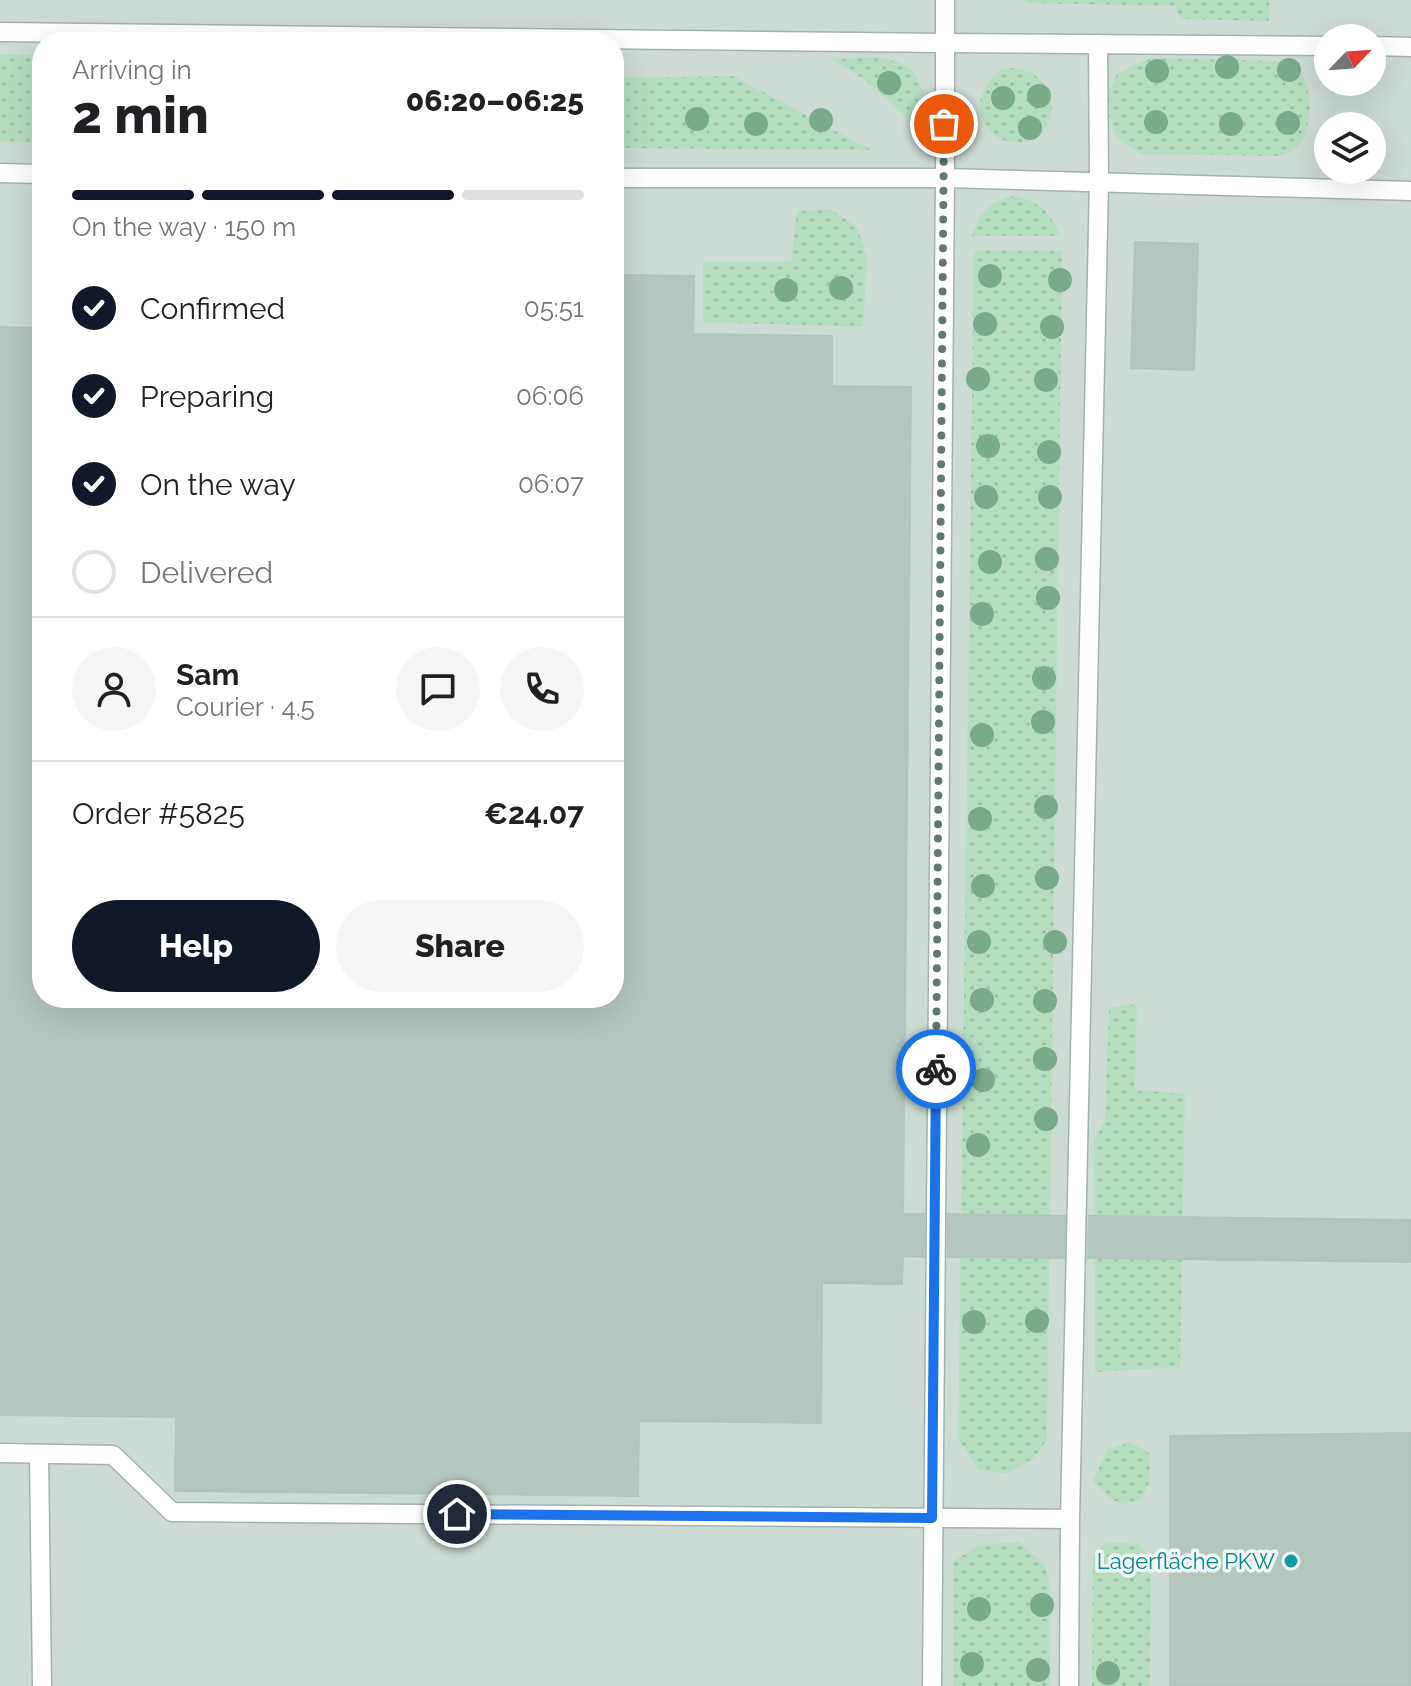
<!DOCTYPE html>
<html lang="en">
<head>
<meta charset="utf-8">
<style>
  :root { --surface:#fff; --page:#f6f6f6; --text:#202124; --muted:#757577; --line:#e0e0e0; --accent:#111827 }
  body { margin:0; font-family:Raleway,sans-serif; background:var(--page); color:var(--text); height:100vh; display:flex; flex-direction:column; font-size:30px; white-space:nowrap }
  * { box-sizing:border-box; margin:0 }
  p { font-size:26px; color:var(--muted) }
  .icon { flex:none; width:44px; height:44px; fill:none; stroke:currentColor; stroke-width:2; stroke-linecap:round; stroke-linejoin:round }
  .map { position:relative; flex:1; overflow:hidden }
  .sheet { position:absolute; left:32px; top:32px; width:592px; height:976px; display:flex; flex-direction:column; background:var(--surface); border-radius:32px; box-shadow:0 8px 32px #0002 }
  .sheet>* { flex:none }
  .needle { width:52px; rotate:65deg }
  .buttons { position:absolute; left:1314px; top:24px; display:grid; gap:16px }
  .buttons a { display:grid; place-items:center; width:72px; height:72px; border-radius:50%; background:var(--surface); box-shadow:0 8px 32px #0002; font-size:40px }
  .pin { position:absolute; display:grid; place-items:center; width:68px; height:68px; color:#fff; margin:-34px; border:4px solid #fff; border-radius:50%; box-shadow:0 2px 8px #0007 }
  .courier { position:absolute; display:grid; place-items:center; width:80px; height:80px; margin:-40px; border:6px solid #1a73e8; border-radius:50%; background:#fff; color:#222; box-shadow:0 2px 10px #0007 }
  .overview em { font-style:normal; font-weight:800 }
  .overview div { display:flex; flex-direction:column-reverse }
  .overview { display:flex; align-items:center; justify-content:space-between; height:136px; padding:0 40px }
  h1 { font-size:52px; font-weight:800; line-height:60px }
  .bar { display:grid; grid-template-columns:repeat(4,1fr); gap:12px 8px; align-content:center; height:96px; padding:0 40px }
  .bar i { height:10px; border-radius:6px; background:var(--line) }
  .bar .on { background:var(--accent) }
  .bar p { grid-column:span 4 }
  .line { display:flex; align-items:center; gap:20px; padding:0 40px; border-top:2px solid var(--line) }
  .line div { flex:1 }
  .round { display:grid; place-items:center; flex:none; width:84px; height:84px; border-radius:42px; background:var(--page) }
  ol { padding:0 40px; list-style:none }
  li { display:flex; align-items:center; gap:24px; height:88px }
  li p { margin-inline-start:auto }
  li .icon { padding:8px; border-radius:50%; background:var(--accent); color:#fff; stroke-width:4 }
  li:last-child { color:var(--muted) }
  li i { width:44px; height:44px; border:4px solid var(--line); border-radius:50% }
  .action { display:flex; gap:16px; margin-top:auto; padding:16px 40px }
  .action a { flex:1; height:92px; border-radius:48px; background:var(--accent); color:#fff; font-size:32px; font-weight:800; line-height:92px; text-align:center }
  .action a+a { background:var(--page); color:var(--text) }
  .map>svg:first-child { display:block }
  .built { fill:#cddbd4; fill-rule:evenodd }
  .grass { fill:url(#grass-dots) }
  .building { fill:#b4c6be; stroke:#b1c5bc; stroke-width:2 }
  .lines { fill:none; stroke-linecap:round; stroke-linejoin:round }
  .service-casing { stroke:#a1b3ac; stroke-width:21 }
  .service { stroke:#fff; stroke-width:18 }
  .tree { fill:#79aa8c }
  .done { stroke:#627972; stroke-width:8; stroke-dasharray:0 14.4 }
  .route { stroke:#1a73e8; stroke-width:10 }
  .culture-dot { fill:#0f9aa8; stroke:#eff7f3; stroke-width:3 }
  .labels { text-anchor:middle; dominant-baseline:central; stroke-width:7; stroke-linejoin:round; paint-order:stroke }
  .culture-label { font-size:22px; fill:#0d838f; stroke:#eff7f3; text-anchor:end }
</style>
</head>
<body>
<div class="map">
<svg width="1411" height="1686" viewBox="0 0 1411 1686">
  <defs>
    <pattern id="grass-dots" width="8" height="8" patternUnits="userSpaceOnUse" patternTransform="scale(2)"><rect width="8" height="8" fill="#b5dec0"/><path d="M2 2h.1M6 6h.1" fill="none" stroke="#9bbfa6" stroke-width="1.8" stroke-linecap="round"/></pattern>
  </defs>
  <rect width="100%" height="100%" fill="#deebe5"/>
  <path class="built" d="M0 0H1411V1686H0ZM1328 38H1372V82H1328ZM42 42H614V998H42ZM1328 126H1372V170H1328Z"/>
  <g class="grass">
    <polygon points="1023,0 1269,0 1269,21 1180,19 1175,6 1030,3"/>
    <polygon points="0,54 42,55 42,143 0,142"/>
    <polygon points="876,57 898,62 912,69 922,89 927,108 920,130 865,80 832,59"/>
    <path d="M1153 58 1273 61C1284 62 1294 64 1301 74 1313 89 1312 132 1298 146 1294 150 1287 153 1282 156L1140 154 1117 137 1108 114 1109 92 1117 74 1135 64Z"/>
    <path d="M1015 68C1023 70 1032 72 1038 78 1056 93 1056 124 1037 137 1030 142 1021 143 1013 142 994 141 979 124 980 104 980 99 984 92 986 87 989 80 996 72 1003 69 1007 68 1011 69 1015 68Z"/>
    <polygon points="733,76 871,150 614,148 614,78"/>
    <path d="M1015 196C1040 202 1050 212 1060 236H972C981 211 989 201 1015 196Z"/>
    <polygon points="830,209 857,227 867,257 863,327 703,322 703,262 791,262 797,211"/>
    <polygon points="974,250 1062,251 1047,1440 1033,1459 1006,1474 979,1470 958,1439"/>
    <polygon points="1137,1004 1135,1090 1185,1094 1180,1367 1095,1372 1094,1140 1105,1122 1109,1008"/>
    <polygon points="1130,1442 1149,1453 1150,1481 1140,1500 1121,1504 1107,1496 1093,1481 1107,1450"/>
    <polygon points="1019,1542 1044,1564 1050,1581 1050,1686 953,1686 953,1562 979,1545"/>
    <polygon points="1107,1542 1138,1544 1151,1558 1150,1686 1092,1686 1093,1557"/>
  </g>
  <g class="building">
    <polygon points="1135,242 1198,244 1194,370 1131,368"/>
    <polygon points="618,275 694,276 693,334 832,336 832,386 911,387 903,1214 924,1214 924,1257 903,1256 902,1284 822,1283 821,1423 639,1421 638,1496 175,1491 176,1417 0,1415 0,327 42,328 42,998 614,998 614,334 618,334"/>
    <polygon points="948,1214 1065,1216 1064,1258 948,1257"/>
    <polygon points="1089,1216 1411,1220 1411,1262 1088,1258"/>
    <polygon points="1411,1433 1411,1686 1170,1686 1170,1436"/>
  </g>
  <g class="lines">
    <defs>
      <g id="service">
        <polyline points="0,32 944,43 1328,46"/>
        <polyline points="1372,46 1411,47"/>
        <polyline points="0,173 42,174"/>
        <polyline points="614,178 945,178 1411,191"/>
        <polyline points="0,1453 113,1455 172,1512 1070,1519"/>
        <polyline points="39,1454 42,1686"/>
        <polyline points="932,1686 945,178 945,0"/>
        <polyline points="1069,1686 1070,1519 1099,181 1098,44"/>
      </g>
    </defs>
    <use href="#service" class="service-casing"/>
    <use href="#service" class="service"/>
  </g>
  <g class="tree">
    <circle cx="1227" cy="67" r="12"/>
    <circle cx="1289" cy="70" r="12"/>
    <circle cx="1157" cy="71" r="12"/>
    <circle cx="889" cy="83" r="12"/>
    <circle cx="1039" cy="96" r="12"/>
    <circle cx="1003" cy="98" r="12"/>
    <circle cx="697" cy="119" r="12"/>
    <circle cx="821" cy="120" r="12"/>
    <circle cx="1156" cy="122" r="12"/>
    <circle cx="1288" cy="123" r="12"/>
    <circle cx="756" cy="124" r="12"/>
    <circle cx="1231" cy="124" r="12"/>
    <circle cx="1030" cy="128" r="12"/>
    <circle cx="990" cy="276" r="12"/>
    <circle cx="1060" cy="280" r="12"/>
    <circle cx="841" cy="288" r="12"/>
    <circle cx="786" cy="290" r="12"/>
    <circle cx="985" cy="324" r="12"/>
    <circle cx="1052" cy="327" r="12"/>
    <circle cx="978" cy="379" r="12"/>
    <circle cx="1046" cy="380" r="12"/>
    <circle cx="988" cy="446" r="12"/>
    <circle cx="1049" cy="452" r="12"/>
    <circle cx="986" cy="497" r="12"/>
    <circle cx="1050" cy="497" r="12"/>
    <circle cx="1047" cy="559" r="12"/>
    <circle cx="990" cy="562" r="12"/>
    <circle cx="1048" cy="598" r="12"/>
    <circle cx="982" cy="614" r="12"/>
    <circle cx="1044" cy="678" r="12"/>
    <circle cx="1043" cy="722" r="12"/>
    <circle cx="982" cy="735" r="12"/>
    <circle cx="1046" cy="807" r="12"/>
    <circle cx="980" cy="819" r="12"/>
    <circle cx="1047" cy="878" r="12"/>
    <circle cx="983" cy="886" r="12"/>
    <circle cx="979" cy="942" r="12"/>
    <circle cx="1055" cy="942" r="12"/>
    <circle cx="982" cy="1000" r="12"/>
    <circle cx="1045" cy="1001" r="12"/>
    <circle cx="1045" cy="1059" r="12"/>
    <circle cx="983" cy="1080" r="12"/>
    <circle cx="1046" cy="1119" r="12"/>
    <circle cx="978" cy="1145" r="12"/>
    <circle cx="1037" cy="1321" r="12"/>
    <circle cx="974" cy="1322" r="12"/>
    <circle cx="1042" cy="1605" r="12"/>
    <circle cx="979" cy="1609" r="12"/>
    <circle cx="972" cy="1664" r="12"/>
    <circle cx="1038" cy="1670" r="12"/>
    <circle cx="1108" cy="1673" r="12"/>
  </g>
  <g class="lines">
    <polyline class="done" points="936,1069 944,124"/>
    <polyline class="route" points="457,1514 932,1518 936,1069"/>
  </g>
  <circle class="culture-dot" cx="1291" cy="1561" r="8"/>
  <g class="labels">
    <g class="culture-label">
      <text x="1275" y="1561">Lagerfläche PKW</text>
    </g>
  </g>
</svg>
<div class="buttons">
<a><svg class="needle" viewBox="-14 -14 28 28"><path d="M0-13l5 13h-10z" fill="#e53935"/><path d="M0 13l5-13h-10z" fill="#757577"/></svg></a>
<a><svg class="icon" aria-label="layers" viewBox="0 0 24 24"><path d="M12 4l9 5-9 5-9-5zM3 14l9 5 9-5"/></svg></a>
</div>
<div class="pin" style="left:944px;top:124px;background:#ea580c"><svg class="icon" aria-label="bag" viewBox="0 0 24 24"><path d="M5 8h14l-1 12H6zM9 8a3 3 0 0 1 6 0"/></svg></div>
<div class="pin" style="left:457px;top:1514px;background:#1f2937"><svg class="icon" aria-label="home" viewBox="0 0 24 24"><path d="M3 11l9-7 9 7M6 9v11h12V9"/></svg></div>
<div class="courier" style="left:936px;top:1069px"><svg class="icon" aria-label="bike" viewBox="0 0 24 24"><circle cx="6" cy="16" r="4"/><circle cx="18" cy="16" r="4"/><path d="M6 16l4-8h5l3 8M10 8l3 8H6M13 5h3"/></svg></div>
<section class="sheet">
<div class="overview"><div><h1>2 min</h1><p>Arriving in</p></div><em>06:20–06:25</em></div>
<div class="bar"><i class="on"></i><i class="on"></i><i class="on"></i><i></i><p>On the way · 150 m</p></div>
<ol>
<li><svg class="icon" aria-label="check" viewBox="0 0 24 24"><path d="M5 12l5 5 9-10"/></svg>Confirmed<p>05:51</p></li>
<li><svg class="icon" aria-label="check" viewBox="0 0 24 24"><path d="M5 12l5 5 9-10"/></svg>Preparing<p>06:06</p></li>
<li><svg class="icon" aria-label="check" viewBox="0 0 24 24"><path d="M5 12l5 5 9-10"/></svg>On the way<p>06:07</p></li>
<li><i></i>Delivered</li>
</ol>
<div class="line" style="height:144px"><a class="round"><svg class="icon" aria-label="person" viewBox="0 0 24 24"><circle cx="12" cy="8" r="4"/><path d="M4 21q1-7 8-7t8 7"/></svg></a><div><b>Sam</b><p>Courier · 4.5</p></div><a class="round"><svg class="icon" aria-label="chat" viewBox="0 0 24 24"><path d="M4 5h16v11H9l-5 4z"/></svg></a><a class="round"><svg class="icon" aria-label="phone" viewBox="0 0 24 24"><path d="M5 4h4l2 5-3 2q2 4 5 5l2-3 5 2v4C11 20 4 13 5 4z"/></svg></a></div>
<div class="line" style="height:104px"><div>Order #5825</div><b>€24.07</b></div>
<div class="action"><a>Help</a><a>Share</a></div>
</section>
</div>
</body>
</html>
